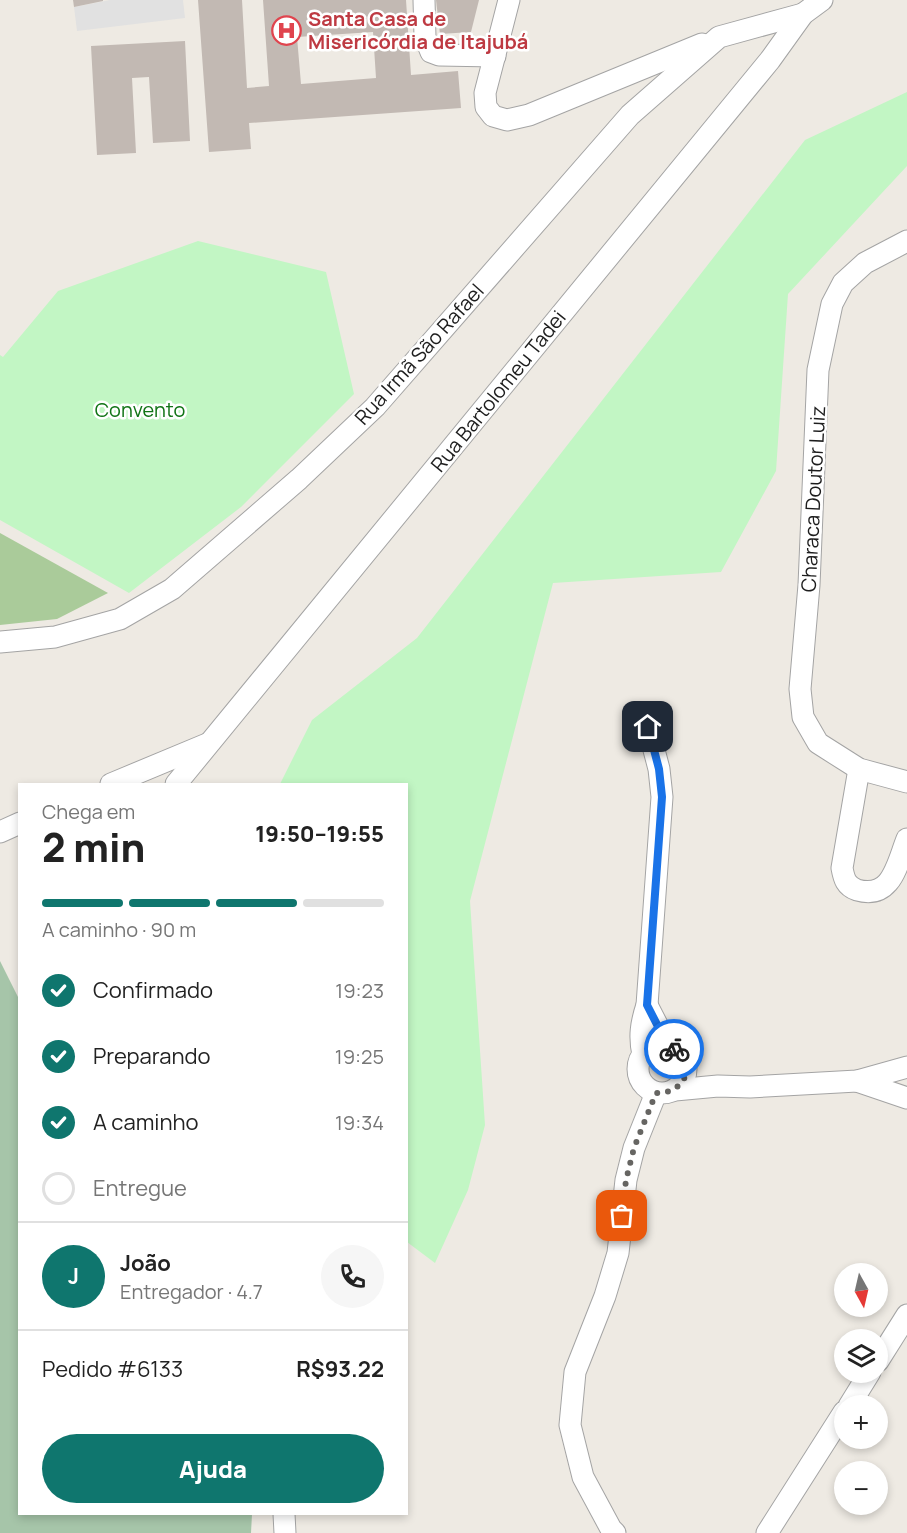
<!DOCTYPE html>
<html lang="pt">
<head>
<meta charset="utf-8">
<style>
  :root { --surface:#fff; --page:#f6f6f6; --text:#222; --muted:#767676; --line:#e0e0e0; --accent:#0f766e }
  body { margin:0; font-family:Manrope,sans-serif; background:var(--page); color:var(--text); height:100vh; display:flex; flex-direction:column; font-size:22px; white-space:nowrap }
  * { box-sizing:border-box; margin:0 }
  p { font-size:20px; color:var(--muted) }
  .icon { flex:none; width:33px; height:33px; fill:none; stroke:currentColor; stroke-width:2; stroke-linecap:round; stroke-linejoin:round }
  .map { position:relative; flex:1; overflow:hidden }
  .sheet { position:absolute; left:18px; top:783px; width:390px; height:732px; display:flex; flex-direction:column; background:var(--surface); border-radius:0px; box-shadow:0 3px 9px #0003 }
  .sheet>* { flex:none }
  .needle { width:39px; rotate:172deg }
  .tools { position:absolute; left:834px; top:1263px; display:grid; gap:12px }
  .tools a { display:grid; place-items:center; width:54px; height:54px; border-radius:50%; background:var(--surface); box-shadow:0 3px 9px #0003; font-size:30px }
  .pin { position:absolute; display:grid; place-items:center; width:51px; height:51px; color:#fff; margin:-26px; border-radius:12px; box-shadow:0 3px 9px #0006 }
  .courier { position:absolute; display:grid; place-items:center; width:60px; height:60px; margin:-30px; border:4px solid #1a73e8; border-radius:50%; background:#fff; color:#222; box-shadow:0 2px 8px #0007 }
  .headline em { font-style:normal; font-weight:800 }
  .headline div { display:flex; flex-direction:column-reverse }
  .headline { display:flex; align-items:center; justify-content:space-between; height:102px; padding:0 24px }
  h1 { font-size:39px; font-weight:800; line-height:45px }
  .bar { display:grid; grid-template-columns:repeat(4,1fr); gap:9px 6px; align-content:center; height:72px; padding:0 24px }
  .bar i { height:8px; border-radius:4px; background:var(--line) }
  .bar .active { background:var(--accent) }
  .bar p { grid-column:span 4 }
  .line { display:flex; align-items:center; gap:15px; padding:0 24px; border-top:2px solid var(--line) }
  .line div { flex:1 }
  .round { display:grid; place-items:center; flex:none; width:63px; height:63px; border-radius:32px; background:var(--page) }
  ol { padding:0 24px; list-style:none }
  li { display:flex; align-items:center; gap:18px; height:66px }
  li p { margin-inline-start:auto }
  li .icon { padding:6px; border-radius:50%; background:var(--accent); color:#fff; stroke-width:4 }
  li:last-child { color:var(--muted) }
  li i { width:33px; height:33px; border:3px solid var(--line); border-radius:50% }
  .primary-button { display:flex; gap:12px; margin-top:auto; padding:12px 24px }
  .primary-button a { flex:1; height:69px; border-radius:36px; background:var(--accent); color:#fff; font-size:24px; font-weight:800; line-height:69px; text-align:center }
  .map>svg:first-child { display:block }
  .forest { fill:#aacb9a }
  .cemetery { fill:#a6c5a9 }
  .park { fill:#c2f6c4 }
  .parking { fill:#e1e1e1 }
  .building { fill:#c2b9b3; fill-rule:evenodd }
  .lines { fill:none; stroke-linecap:round; stroke-linejoin:round }
  .street-casing { stroke:#a4a4a4; stroke-width:23 }
  .street { stroke:#fff; stroke-width:21 }
  .done { stroke:#666562; stroke-width:6; stroke-dasharray:0 10.8 }
  .route { stroke:#1a73e8; stroke-width:8 }
  .labels { text-anchor:middle; dominant-baseline:central; stroke-width:5; stroke-linejoin:round; paint-order:stroke }
  .health-label { font-size:20px; font-weight:bold; fill:#be3a42; stroke:#fff; text-anchor:start }
  .street-label { font-size:20px; fill:#1d1d1d; stroke:#fff }
  .park-label { font-size:20px; fill:#117416; stroke:#fff }
</style>
</head>
<body>
<div class="map">
<svg width="907" height="1533" viewBox="0 0 907 1533">
  <rect width="100%" height="100%" fill="#eeeae3"/>
  <polygon class="forest" points="0,533 108,593 57,619 0,625"/>
  <polygon class="cemetery" points="0,961 20,1001 20,1514 252,1514 251,1533 0,1533"/>
  <g class="park">
    <polygon points="907,92 907,166 788,294 776,471 721,572 553,583 470,901 485,1125 468,1190 435,1263 407,1242 406,784 280,784 312,720 417,638 805,140"/>
    <polygon points="198,241 326,272 354,394 241,507 129,593 0,520 0,355 3,357 58,291"/>
  </g>
  <polygon class="parking" points="110,0 183,0 185,18 77,31 74,7"/>
  <g class="building">
    <polygon points="73,0 103,0 103,1 74,7"/>
    <path d="M198 0H242L247 88 269 86 263 0H406L411 75 458 71 461 108 249 123 251 149 209 152ZM373 32 376 78 301 84 297 37Z"/>
    <polygon points="436,0 479,0 471,32 440,34"/>
    <polygon points="185,41 190,141 153,143 149,77 132,78 136,153 97,155 91,46"/>
  </g>
  <g class="lines">
    <defs>
      <g id="street">
        <polyline points="424,0 425,37 431,52 439,55 495,56"/>
        <polyline points="509,0 485,93 486,107 493,116 507,120 529,115 702,44"/>
        <polyline points="907,241 865,263 843,283 832,304 818,370 809,585 800,689 803,717 818,743 859,769 907,782"/>
        <polyline points="0,642 55,637 120,619 172,589 299,479 375,407 630,115 719,37 803,14"/>
        <path d="M859 769 842 868C844 879 846 886 857 890 892 900 897 864 907 839"/>
        <polyline points="111,784 207,744"/>
        <polyline points="176,784 770,60 803,14 822,0"/>
        <polyline points="0,832 20,823"/>
        <polyline points="647,1005 668,1046"/>
        <circle cx="662" cy="1069" r="24"/>
        <path d="M643 1055C639 1037 641 1023 647 1005L662 797 659 769 648 727"/>
        <polyline points="857,1081 907,1098"/>
        <polyline points="675,1090 718,1086 750,1087 857,1081 907,1067"/>
        <polyline points="878,1361 907,1315"/>
        <polyline points="849,1406 870,1372"/>
        <polyline points="284,1514 285,1533"/>
        <polyline points="615,1533 611,1529 583,1477 570,1425 575,1372 605,1296 618,1253 626,1180 634,1148 656,1093"/>
        <polyline points="767,1533 844,1412"/>
      </g>
    </defs>
    <use href="#street" class="street-casing"/>
    <use href="#street" class="street"/>
  </g>
  <g class="lines">
    <path class="done" d="M622 1216 626 1180 634 1148 656 1093C684 1094 698 1066 674 1049"/>
    <polyline class="route" points="648,727 659,769 662,797 647,1005 668,1046 674,1049"/>
  </g>
  <defs>
    <symbol id="hospital-ring" viewBox="-11 -11 22 22"><circle r="9.5" fill="#fff" stroke="#e0444e" stroke-width="1.5"/><path d="M-5-5h3v3.5h4V-5h3V5h-3V1.5h-4V5h-3Z" fill="#e0444e"/></symbol>
  </defs>
  <g fill-rule="evenodd">
    <use href="#hospital-ring" x="270" y="14" width="33" height="33"/>
  </g>
  <g class="labels">
    <g class="health-label">
      <text x="308" y="18">Santa Casa de<tspan x="308" dy="23">Misericórdia de Itajubá</tspan></text>
    </g>
    <g class="street-label">
      <text transform="translate(419 354) rotate(-48)">Rua Irmã São Rafael</text>
      <text transform="translate(498 391) rotate(-51)">Rua Bartolomeu Tadei</text>
      <text transform="translate(813 499) rotate(-87)">Characa Doutor Luiz</text>
    </g>
    <g class="park-label">
      <text x="140" y="409">Convento</text>
    </g>
  </g>
</svg>
<div class="tools">
<a><svg class="needle" viewBox="-14 -14 28 28"><path d="M0-13l5 13h-10z" fill="#e53935"/><path d="M0 13l5-13h-10z" fill="#767676"/></svg></a>
<a><svg class="icon" aria-label="layers" viewBox="0 0 24 24"><path d="M12 4l9 5-9 5-9-5zM3 14l9 5 9-5"/></svg></a>
<a>+</a>
<a>−</a>
</div>
<div class="pin" style="left:622px;top:1216px;background:#ea580c"><svg class="icon" aria-label="bag" viewBox="0 0 24 24"><path d="M5 8h14l-1 12H6zM9 8a3 3 0 0 1 6 0"/></svg></div>
<div class="pin" style="left:648px;top:727px;background:#1f2937"><svg class="icon" aria-label="home" viewBox="0 0 24 24"><path d="M3 11l9-7 9 7M6 9v11h12V9"/></svg></div>
<div class="courier" style="left:674px;top:1049px"><svg class="icon" aria-label="bike" viewBox="0 0 24 24"><circle cx="6" cy="16" r="4"/><circle cx="18" cy="16" r="4"/><path d="M6 16l4-8h5l3 8M10 8l3 8H6M13 5h3"/></svg></div>
<section class="sheet">
<div class="headline"><div><h1>2 min</h1><p>Chega em</p></div><em>19:50–19:55</em></div>
<div class="bar"><i class="active"></i><i class="active"></i><i class="active"></i><i></i><p>A caminho · 90 m</p></div>
<ol>
<li><svg class="icon" aria-label="check" viewBox="0 0 24 24"><path d="M5 12l5 5 9-10"/></svg>Confirmado<p>19:23</p></li>
<li><svg class="icon" aria-label="check" viewBox="0 0 24 24"><path d="M5 12l5 5 9-10"/></svg>Preparando<p>19:25</p></li>
<li><svg class="icon" aria-label="check" viewBox="0 0 24 24"><path d="M5 12l5 5 9-10"/></svg>A caminho<p>19:34</p></li>
<li><i></i>Entregue</li>
</ol>
<div class="line" style="height:108px"><b class="round" style="background:var(--accent);color:#fff">J</b><div><b>João</b><p>Entregador · 4.7</p></div><a class="round"><svg class="icon" aria-label="phone" viewBox="0 0 24 24"><path d="M5 4h4l2 5-3 2q2 4 5 5l2-3 5 2v4C11 20 4 13 5 4z"/></svg></a></div>
<div class="line" style="height:78px"><div>Pedido #6133</div><b>R$93.22</b></div>
<div class="primary-button"><a>Ajuda</a></div>
</section>
</div>
</body>
</html>
